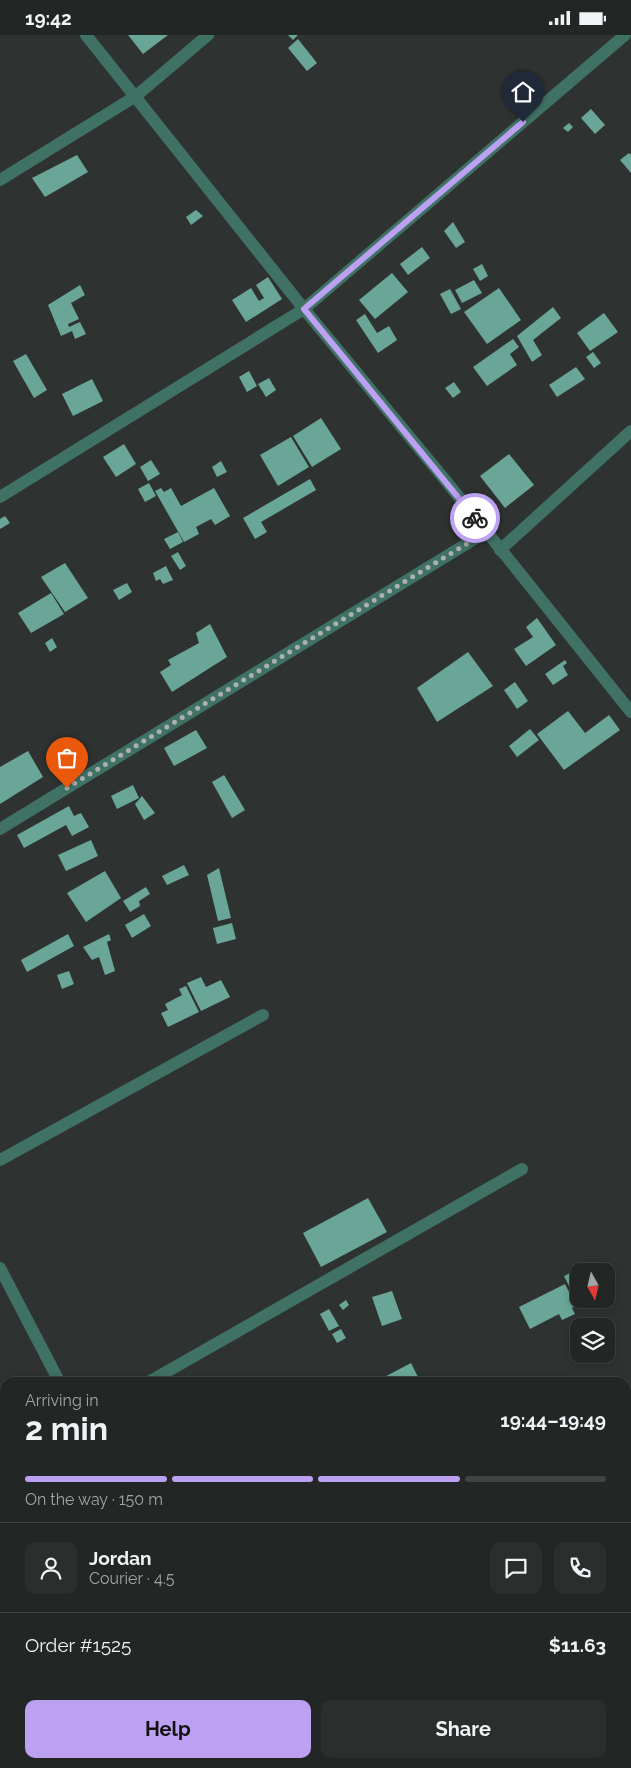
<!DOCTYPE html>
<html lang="en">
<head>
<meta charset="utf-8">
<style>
  :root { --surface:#222625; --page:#2a2e2d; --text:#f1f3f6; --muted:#a2a5a7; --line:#3f4342; --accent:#bca0f2 }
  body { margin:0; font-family:Raleway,sans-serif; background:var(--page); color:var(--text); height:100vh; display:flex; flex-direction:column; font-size:19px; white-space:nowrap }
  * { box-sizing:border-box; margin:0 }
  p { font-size:16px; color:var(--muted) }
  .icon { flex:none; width:28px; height:28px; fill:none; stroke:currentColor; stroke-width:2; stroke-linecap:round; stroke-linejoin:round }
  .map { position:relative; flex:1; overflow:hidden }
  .panel { position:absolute; left:0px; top:1342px; width:631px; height:391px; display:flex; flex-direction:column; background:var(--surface); border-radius:15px 15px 0 0; box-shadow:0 2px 8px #0003,0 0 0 1px var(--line) }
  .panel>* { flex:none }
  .needle { width:32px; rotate:172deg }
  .tools { position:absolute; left:570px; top:1228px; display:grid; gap:10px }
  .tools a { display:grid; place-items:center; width:45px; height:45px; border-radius:10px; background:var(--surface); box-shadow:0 2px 8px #0003,0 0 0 1px var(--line); font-size:25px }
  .pin { position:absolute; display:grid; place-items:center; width:42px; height:42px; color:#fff; margin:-51px -21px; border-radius:50% 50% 50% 0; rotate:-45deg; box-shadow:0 0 5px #0007 }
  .pin .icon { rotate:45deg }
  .courier { position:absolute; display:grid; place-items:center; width:50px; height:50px; margin:-25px; border:4px solid #bca0f2; border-radius:50%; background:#fff; color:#222; box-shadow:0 1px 6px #0007 }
  .head em { font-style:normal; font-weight:700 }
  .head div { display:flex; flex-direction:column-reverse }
  .head { display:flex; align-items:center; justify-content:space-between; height:85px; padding:0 25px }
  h1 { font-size:32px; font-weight:700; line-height:38px }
  .bar { display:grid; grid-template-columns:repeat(4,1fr); gap:8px 5px; align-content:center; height:60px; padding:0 25px }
  .bar i { height:6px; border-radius:4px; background:var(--line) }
  .bar .on { background:var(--accent) }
  .bar p { grid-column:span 4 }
  .line { display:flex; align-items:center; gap:12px; padding:0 25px; border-top:1px solid var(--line) }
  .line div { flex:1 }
  .round { display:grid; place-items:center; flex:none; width:52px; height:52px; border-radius:10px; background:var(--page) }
  .button { display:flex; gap:10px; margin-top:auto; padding:10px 25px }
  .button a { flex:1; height:58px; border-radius:10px; background:var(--accent); color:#111; font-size:20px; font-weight:700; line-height:58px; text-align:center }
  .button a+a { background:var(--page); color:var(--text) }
  .status { display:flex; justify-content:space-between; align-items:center; height:35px; padding:0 25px; background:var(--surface); direction:ltr }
  .status svg { height:14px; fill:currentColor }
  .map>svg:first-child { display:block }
  .building { fill:#6aa697 }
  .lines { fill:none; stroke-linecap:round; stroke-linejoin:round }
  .minor { stroke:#407165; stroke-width:12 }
  .done { stroke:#acb0ae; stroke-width:5; stroke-dasharray:0 9 }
  .route { stroke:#bca0f2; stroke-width:6 }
</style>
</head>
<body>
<div class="status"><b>19:42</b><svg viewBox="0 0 49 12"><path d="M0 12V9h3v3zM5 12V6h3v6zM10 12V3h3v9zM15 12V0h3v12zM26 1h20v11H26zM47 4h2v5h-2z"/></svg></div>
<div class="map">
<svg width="631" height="1733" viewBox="0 0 631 1733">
  <rect width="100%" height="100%" fill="#2e3331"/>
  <g class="building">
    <polygon points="128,0 168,0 143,19"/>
    <polygon points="288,0 298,0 293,5"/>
    <polygon points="298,4 317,28 307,36 288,13"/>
    <polygon points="591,74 605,90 595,99 581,83"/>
    <polygon points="569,88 573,92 568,97 563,93"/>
    <polygon points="629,118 631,120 631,138 620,125"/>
    <polygon points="77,120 88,137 45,162 32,143"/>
    <polygon points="196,175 203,181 191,190 186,182"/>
    <polygon points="453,187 465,207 456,213 444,196"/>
    <polygon points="422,212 430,223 408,240 400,229"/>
    <polygon points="482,229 488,241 480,246 473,234"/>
    <polygon points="392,238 408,257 375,284 359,265"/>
    <polygon points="268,242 282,264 246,287 232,265 251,253 259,266 264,263 256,250"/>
    <polygon points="474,245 482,258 462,268 455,255"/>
    <polygon points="80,250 85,260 71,268 79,284 68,289 69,292 80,287 86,299 75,304 72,296 61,301 48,270"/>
    <polygon points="499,253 521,285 487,309 464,277"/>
    <polygon points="450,254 461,274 451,279 440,259"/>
    <polygon points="553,272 561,283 533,305 542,320 532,327 517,301"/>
    <polygon points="604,278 618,297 590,316 577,298"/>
    <polygon points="365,279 377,298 389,291 397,305 378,318 356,285"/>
    <polygon points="513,304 519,312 510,319 517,330 487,351 473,332"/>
    <polygon points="593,317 601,328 594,333 586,322"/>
    <polygon points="26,319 47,355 34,363 13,326"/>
    <polygon points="576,332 585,344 557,362 549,350"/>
    <polygon points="249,336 257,351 247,357 239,342"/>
    <polygon points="269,343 276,355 266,362 258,349"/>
    <polygon points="92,344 103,366 73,381 62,359"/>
    <polygon points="454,347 461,357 453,363 445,353"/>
    <polygon points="321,383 341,414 312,432 293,401"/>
    <polygon points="291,402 309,432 278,451 260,420"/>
    <polygon points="124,409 136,429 116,442 103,422"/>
    <polygon points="509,419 534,450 505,473 480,441"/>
    <polygon points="151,425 160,439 148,446 140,432"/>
    <polygon points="221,426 227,437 217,442 212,432"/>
    <polygon points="310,444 316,455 261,487 267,497 255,504 243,483"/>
    <polygon points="149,448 156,461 145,467 138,454"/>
    <polygon points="161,453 164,457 171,453 181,471 214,453 230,481 215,490 211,484 196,492 199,499 184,507 155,456"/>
    <polygon points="5,481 10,488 0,494 0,484"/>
    <polygon points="178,497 183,507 170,514 164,504"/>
    <polygon points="178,517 186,531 180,535 171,521"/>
    <polygon points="65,528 88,563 65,577 41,542"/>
    <polygon points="166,531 173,545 163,549 160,544 156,546 153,538"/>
    <polygon points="127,548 132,557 119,565 113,555"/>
    <polygon points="51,558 64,579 31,598 18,578"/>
    <polygon points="537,583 556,610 526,631 514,614 533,602 526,592"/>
    <polygon points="210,589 227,622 172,657 160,637 171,630 168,625 199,608 196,598"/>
    <polygon points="52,603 57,612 50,617 45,608"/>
    <polygon points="468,617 493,651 437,687 417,653"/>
    <polygon points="565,625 567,628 563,631 568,640 553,650 545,639"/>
    <polygon points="515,647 528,666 517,674 504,655"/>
    <polygon points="568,676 585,698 609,680 620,695 564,735 537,699"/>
    <polygon points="530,694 539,705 517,722 509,711"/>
    <polygon points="196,695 207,713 174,731 164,713"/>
    <polygon points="28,716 43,742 0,769 0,732"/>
    <polygon points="224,740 245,775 232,783 212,747"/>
    <polygon points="133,750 139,763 117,774 111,761"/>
    <polygon points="142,761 155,778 144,785 135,769"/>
    <polygon points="69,771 74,781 81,778 89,792 72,801 66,790 24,813 17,800"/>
    <polygon points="91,805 98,821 66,836 58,820"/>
    <polygon points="184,830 189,840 167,850 162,841"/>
    <polygon points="219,833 231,883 218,886 207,840"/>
    <polygon points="105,836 121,863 86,887 67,858"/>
    <polygon points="146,852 150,859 139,866 140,871 130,877 123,866"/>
    <polygon points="144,879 151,891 132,903 125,890"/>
    <polygon points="232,888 236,904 217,909 213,893"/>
    <polygon points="68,899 74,911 27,937 21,925"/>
    <polygon points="109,899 111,905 107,907 115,936 105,940 99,922 92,925 83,912"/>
    <polygon points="69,936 74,949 62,954 57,940"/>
    <polygon points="201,942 206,952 221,945 230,962 201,976 187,948"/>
    <polygon points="186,951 199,977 168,992 161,978 168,975 165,969 182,960 179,954"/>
    <polygon points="368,1163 387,1197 321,1232 303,1198"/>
    <polygon points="576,1235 579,1241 579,1264 590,1264 578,1269 564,1241"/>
    <polygon points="565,1249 576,1271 566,1276 572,1273 575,1279 562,1285 559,1279 530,1294 519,1272"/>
    <polygon points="392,1256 402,1284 382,1291 372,1262"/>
    <polygon points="346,1265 349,1270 343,1275 339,1270"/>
    <polygon points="329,1274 339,1291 329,1296 320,1279"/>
    <polygon points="341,1294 346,1303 337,1308 332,1299"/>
    <polygon points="411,1328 421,1348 373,1348"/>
  </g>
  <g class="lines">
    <g class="minor">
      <polyline points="86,0 304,274 446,446 631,677"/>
      <polyline points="0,145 136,61 208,0"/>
      <polyline points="0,462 304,274 625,0"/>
      <polyline points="500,515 631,396"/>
      <polyline points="0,794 486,497"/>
      <polyline points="0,1125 263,980"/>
      <polyline points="0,1233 60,1348"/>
      <polyline points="147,1348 522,1134"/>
      <polyline points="0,1436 5,1432"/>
    </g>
  </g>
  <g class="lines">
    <polyline class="done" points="67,753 486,497 475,483"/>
    <polyline class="route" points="475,483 304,274 523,87"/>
  </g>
</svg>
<div class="tools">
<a><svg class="needle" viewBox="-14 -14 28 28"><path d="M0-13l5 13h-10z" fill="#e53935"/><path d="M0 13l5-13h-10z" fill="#a2a5a7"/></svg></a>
<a><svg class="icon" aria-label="layers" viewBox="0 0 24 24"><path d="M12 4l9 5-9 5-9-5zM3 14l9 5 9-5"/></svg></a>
</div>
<div class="pin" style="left:67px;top:753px;background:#ea580c"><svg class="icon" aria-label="bag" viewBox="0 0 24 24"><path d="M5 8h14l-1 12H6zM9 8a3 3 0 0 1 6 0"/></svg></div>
<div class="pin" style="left:523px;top:87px;background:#1f2937"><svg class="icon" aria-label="home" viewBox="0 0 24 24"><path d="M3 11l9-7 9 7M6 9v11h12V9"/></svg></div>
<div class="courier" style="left:475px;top:483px"><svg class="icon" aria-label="bike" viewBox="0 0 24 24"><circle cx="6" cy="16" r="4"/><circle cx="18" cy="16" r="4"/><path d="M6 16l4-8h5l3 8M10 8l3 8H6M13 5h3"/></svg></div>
<section class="panel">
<div class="head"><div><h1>2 min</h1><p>Arriving in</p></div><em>19:44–19:49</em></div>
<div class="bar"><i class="on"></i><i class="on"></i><i class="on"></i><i></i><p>On the way · 150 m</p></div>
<div class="line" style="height:90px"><a class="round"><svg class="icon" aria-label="person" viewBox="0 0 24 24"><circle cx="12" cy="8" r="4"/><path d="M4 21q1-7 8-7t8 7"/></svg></a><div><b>Jordan</b><p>Courier · 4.5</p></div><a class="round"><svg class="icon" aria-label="chat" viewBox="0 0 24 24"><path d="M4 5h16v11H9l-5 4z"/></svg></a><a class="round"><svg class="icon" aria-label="phone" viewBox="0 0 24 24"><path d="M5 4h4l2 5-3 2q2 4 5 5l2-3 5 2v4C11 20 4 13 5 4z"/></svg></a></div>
<div class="line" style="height:65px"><div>Order #1525</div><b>$11.63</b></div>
<div class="button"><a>Help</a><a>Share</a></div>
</section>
</div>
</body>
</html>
